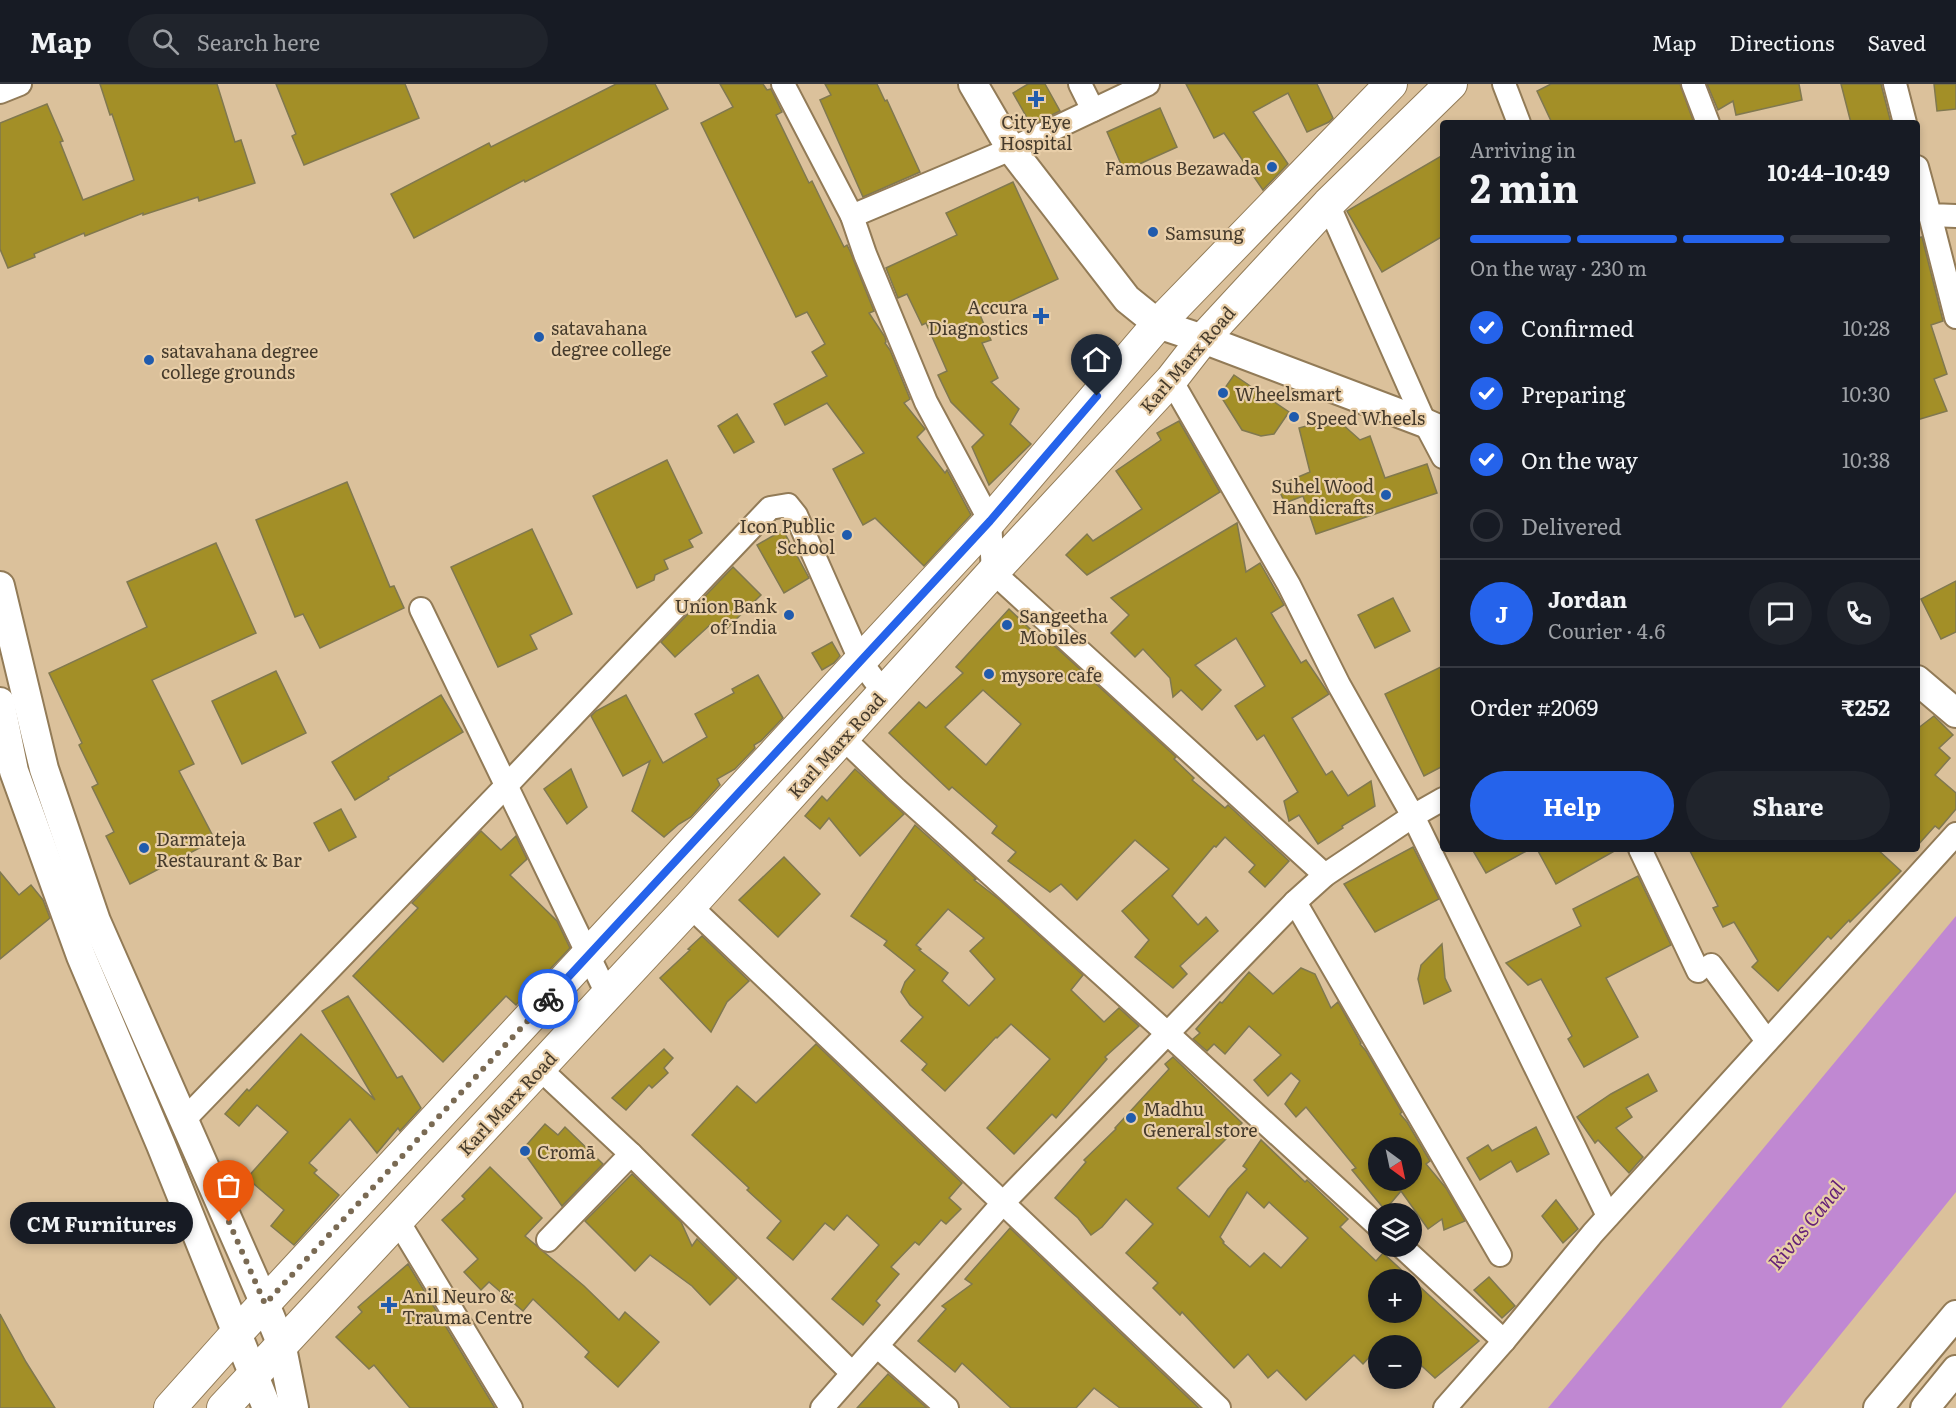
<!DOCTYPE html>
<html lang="en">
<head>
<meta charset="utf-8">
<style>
  :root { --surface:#171b24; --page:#20242c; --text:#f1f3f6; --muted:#9ea1a6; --line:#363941; --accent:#2563eb }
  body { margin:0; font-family:Literata,serif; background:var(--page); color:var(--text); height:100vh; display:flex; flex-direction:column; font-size:22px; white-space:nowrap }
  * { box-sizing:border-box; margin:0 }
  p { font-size:20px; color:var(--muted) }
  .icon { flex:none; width:33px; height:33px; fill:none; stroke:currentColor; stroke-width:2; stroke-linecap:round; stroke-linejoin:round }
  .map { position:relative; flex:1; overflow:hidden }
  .drawer { position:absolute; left:1440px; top:36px; width:480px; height:732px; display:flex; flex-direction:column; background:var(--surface); border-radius:6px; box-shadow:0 3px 9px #0003 }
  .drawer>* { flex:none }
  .needle { width:39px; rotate:147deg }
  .fabs { position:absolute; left:1368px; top:1053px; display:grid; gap:12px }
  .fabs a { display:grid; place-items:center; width:54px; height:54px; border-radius:50%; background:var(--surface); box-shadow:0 3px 9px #0003; font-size:30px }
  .pin { position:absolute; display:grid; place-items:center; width:51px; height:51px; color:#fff; margin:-62px -26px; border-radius:50% 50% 50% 0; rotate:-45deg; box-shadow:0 0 6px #0007 }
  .pin .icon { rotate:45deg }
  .courier { position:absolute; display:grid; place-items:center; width:60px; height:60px; margin:-30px; border:4px solid #2563eb; border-radius:50%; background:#fff; color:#222; box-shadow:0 2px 8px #0007 }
  .bubble { position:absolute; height:42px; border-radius:21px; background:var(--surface); box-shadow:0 3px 9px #0003; font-size:20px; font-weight:700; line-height:42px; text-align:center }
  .summary em { font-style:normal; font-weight:700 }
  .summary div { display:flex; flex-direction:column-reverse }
  .summary { display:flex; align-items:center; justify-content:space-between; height:102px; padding:0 30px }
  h1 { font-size:39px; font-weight:700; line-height:45px }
  .bar { display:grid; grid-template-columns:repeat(4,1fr); gap:9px 6px; align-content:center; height:72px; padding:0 30px }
  .bar i { height:8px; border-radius:4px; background:var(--line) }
  .bar .current { background:var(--accent) }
  .bar p { grid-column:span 4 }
  .line { display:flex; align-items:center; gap:15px; padding:0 30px; border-top:2px solid var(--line) }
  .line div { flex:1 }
  .round { display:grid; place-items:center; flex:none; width:63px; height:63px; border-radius:32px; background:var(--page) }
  ol { padding:0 30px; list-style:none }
  li { display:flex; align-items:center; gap:18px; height:66px }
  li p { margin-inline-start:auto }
  li .icon { padding:6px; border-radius:50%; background:var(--accent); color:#fff; stroke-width:4 }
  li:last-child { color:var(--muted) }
  li i { width:33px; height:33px; border:3px solid var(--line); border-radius:50% }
  .primary-button { display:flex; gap:12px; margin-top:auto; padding:12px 30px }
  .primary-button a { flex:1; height:69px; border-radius:36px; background:var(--accent); color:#fff; font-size:24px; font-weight:700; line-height:69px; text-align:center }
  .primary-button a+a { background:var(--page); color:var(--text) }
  header { display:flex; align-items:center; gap:36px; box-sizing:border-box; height:84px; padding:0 30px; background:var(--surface); border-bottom:2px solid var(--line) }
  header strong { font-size:28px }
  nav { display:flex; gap:33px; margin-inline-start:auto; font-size:21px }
  .search { width:420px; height:54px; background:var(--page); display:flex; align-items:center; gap:15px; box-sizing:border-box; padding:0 21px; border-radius:33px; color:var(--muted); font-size:22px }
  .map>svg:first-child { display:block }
  .water { fill:#c088d2 }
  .building { fill:#a38f27; stroke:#80784f; stroke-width:1.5; fill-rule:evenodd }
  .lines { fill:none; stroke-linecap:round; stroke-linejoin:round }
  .minor-casing { stroke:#927b57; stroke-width:26 }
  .tertiary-casing { stroke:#927b57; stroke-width:32 }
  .secondary-casing { stroke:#927b57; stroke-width:34 }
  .minor { stroke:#fff; stroke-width:22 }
  .tertiary { stroke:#fff; stroke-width:28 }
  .secondary { stroke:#fff; stroke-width:32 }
  .done { stroke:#7a6a53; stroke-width:6; stroke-dasharray:0 10.8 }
  .route { stroke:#2563eb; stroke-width:8 }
  .poi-dot { fill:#205bad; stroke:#e8cea8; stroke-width:2 }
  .labels { text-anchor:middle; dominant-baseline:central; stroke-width:4.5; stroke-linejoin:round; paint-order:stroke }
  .poi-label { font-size:18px; fill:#463b2c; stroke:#e8cea8; text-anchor:start }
  .street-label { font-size:18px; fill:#463b2c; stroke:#e8cea8 }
  .water-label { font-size:20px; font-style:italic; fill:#652078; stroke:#e8cea8 }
</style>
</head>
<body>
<header>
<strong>Map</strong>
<div class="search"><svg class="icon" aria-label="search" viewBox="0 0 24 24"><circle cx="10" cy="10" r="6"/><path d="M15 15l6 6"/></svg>Search here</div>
<nav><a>Map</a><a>Directions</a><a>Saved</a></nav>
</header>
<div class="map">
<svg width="1956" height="1324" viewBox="0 0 1956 1324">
  <rect width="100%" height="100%" fill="#dbc19b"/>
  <polygon class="water" points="1956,832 1956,1108 1781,1324 1548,1324"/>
  <g class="building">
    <polygon points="100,0 217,0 235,58 241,56 255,99 199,117 198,113 143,131 143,129 85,152 84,149 34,170 35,173 8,184 0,165 0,39 47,20 63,57 60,58 83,116 134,96 112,30 110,31"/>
    <polygon points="276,0 405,0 419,34 304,81 292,52 296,50"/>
    <polygon points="616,0 655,0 668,25 525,98 524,96 414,154 391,110 489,59 491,63"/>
    <polygon points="720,0 763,0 767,6 771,5 782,28 776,31 809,99 812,97 844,163 847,161 850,167 874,227 869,229 885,253 886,258 885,259 890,266 910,315 904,319 925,345 917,353 945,389 947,386 971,431 924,482 875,434 863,441 833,385 864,369 827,319 785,341 774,320 827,292 812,268 825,260 807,228 796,233 701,39 733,23"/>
    <polygon points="825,0 877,0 885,17 887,16 920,88 863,113 820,16 831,11"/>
    <polygon points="1028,0 1045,0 1060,27 1031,41 1013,9"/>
    <polygon points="1186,0 1317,0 1333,34 1329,38 1307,48 1288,9 1253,28 1288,80 1263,106 1224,49 1214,54"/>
    <polygon points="1551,0 1680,0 1694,39 1552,39 1537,7"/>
    <polygon points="1707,0 1799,0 1802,16 1736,31 1733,17 1718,26"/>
    <polygon points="1841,0 1881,0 1891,39 1851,39"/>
    <polygon points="1934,0 1956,0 1956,25 1937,27"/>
    <polygon points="1160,24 1177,63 1124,87 1107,48"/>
    <polygon points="1443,71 1443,152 1382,188 1347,127"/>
    <polygon points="1013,98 1058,195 980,231 991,256 982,259 998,294 991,298 1019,325 1010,340 1031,360 989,401 972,363 984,351 951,318 938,291 947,287 926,239 922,241 907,210 898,214 886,184 957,151 946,129"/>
    <polygon points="1922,153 1943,237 1931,241 1947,290 1934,295 1947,327 1917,336 1917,154"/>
    <polygon points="1234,291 1289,328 1274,350 1261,352 1242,346 1220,311"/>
    <polygon points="737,330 754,358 734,369 718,342"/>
    <polygon points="1179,337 1220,408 1087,491 1066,471 1087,450 1093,457 1142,425 1116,387 1161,356 1157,349"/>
    <polygon points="1321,338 1326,342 1341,339 1360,356 1370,352 1385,394 1427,380 1437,409 1316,450 1303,412 1285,419 1277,402 1310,388 1299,344"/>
    <polygon points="667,376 702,449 689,456 693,463 664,476 668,485 655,491 654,496 637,504 593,412"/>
    <polygon points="347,398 390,503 394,502 404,524 320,564 303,530 295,533 256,436"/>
    <polygon points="1237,439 1246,488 1260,479 1284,521 1271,529 1301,579 1306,576 1329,610 1292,634 1326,691 1332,687 1348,712 1371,697 1375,722 1342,742 1343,744 1318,760 1299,731 1289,737 1284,717 1298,708 1264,651 1257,656 1235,622 1265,602 1236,554 1195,581 1221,606 1202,626 1181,606 1173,613 1170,594 1143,565 1135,573 1111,549 1129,531 1111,514"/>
    <polygon points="532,445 572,530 530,551 537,565 498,583 451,483"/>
    <polygon points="783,446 809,494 784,509 757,461"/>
    <polygon points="216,459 256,549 152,596 194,680 179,687 215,756 130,800 106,752 114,748 92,703 98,700 79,661 82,659 49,589 147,543 127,498"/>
    <polygon points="733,483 761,511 721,550 711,540 675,573 661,558"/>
    <polygon points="1956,497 1956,548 1941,555 1921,515"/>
    <polygon points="1393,514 1410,547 1375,564 1358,531"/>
    <path d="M1009 525 1044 558 1047 555 1176 673 1174 675 1194 694 1192 696 1225 724 1228 721 1289 777 1265 803 1249 788 1255 781 1225 753 1216 763 1214 762 1172 812 1198 841 1206 833 1218 847 1180 882 1187 890 1173 904 1135 873 1149 856 1122 827 1169 785 1135 756 1077 816 1061 800 1050 808 1008 777 1016 768 992 749 997 742 952 703 949 706 889 649 919 618 926 624 963 589 956 583ZM983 606 1021 640 986 681 945 643Z"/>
    <polygon points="832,558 840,572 834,579 822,586 812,569"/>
    <polygon points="1443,582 1443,682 1424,692 1385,610"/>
    <polygon points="276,587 306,649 242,680 212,617"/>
    <polygon points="758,591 783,634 761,657 754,661 755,664 735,685 717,695 720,701 691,733 679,740 664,753 632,727 650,677 623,692 591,632 596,627 626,611 663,679 707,653 695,630 734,609 732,605"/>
    <polygon points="441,611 463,648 388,693 389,695 355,716 332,678"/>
    <polygon points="1934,632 1953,651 1939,664 1950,674 1935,691 1956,709 1956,725 1939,745 1935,742 1917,762 1917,645"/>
    <polygon points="571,685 587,723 567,740 544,705"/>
    <polygon points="855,685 904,730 860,772 829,734 820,745 805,732 822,712 827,717"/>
    <polygon points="341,725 356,753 329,767 314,739"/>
    <path d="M915 741 976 795 974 796 1000 816 1083 891 1071 906 1104 938 1119 924 1139 942 1105 973 1107 975 1056 1034 1052 1030 1014 1070 987 1044 1050 975 1011 940 997 954 996 953 945 1007 922 986 927 980 901 957 923 933 910 921 901 908 905 898 915 886 884 861 887 857 851 832ZM948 825 984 854 970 867 995 895 969 922 942 897 948 889 919 866 921 865 916 861Z"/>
    <polygon points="481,747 501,766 516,752 527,775 510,791 557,837 570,864 516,921 506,912 443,978 353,892 418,824 412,819"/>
    <polygon points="1413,763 1439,815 1375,848 1344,800"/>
    <polygon points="1472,765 1530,765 1486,789"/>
    <polygon points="1537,765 1618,765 1556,800"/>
    <polygon points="1689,765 1877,765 1901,787 1850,838 1849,836 1831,855 1828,852 1778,907 1752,883 1758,877 1734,838 1723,843 1713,824 1718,822"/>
    <polygon points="784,773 820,810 778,853 739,816"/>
    <polygon points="0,788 19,811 31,801 43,816 50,834 0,875"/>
    <polygon points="1638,792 1671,861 1606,894 1638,953 1584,983 1568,955 1572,952 1541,895 1528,901 1506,879 1581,842 1573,825"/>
    <polygon points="702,852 749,897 727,918 711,948 660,894 690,866 688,865"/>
    <polygon points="1442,860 1445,894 1451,907 1424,920 1418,895 1421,881"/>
    <path d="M1301 884 1315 890 1331 924 1338 918 1361 959 1360 960 1366 967 1402 1028 1400 1030 1407 1038 1430 1077 1426 1080 1446 1104 1465 1137 1444 1146 1442 1135 1428 1145 1401 1107 1385 1126 1352 1086 1356 1084 1306 1023 1296 1033 1285 1020 1300 997 1291 989 1268 1012 1254 996 1281 971 1249 942 1225 970 1214 960 1207 967 1193 955 1200 949 1196 945 1220 918 1222 919 1249 888 1273 910ZM1378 1064H1412V1096H1378Z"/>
    <polygon points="348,912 397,994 402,992 421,1024 400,1047 398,1044 377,1069 350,1035 309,1079 317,1086 314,1089 339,1111 294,1161 271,1142 284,1126 247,1094 288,1048 257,1021 239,1042 225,1030 247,1005 249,1007 301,950 375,1016 322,927"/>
    <polygon points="816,960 962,1099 949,1114 961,1125 946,1140 941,1136 919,1161 915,1158 891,1183 899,1190 876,1217 880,1221 863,1241 832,1215 879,1161 847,1131 834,1146 825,1139 793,1176 767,1154 781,1137 747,1106 749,1104 692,1051 737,1002 756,1019"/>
    <polygon points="664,965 673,974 664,984 668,989 652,1004 649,1001 626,1026 612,1014"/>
    <path d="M1173 973 1242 1039 1177 1104 1209 1133 1228 1105 1247 1085 1243 1082 1261 1056 1305 1098 1307 1096 1348 1135 1340 1143 1376 1177 1383 1169 1479 1257 1435 1294 1412 1273V1262H1398L1389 1254 1381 1262H1378V1264L1363 1280 1354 1271 1306 1316 1277 1286 1268 1294 1248 1270 1234 1284 1182 1228 1180 1231 1153 1204 1158 1199 1126 1169 1153 1140 1126 1115 1102 1143 1091 1151 1078 1134 1055 1114 1086 1078 1084 1076 1116 1045 1115 1044 1169 985 1165 980ZM1247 1108 1264 1124 1269 1118 1308 1154 1281 1184 1264 1169 1250 1183 1223 1159 1224 1158 1220 1153ZM1378 1196H1412V1228H1378Z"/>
    <polygon points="1648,990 1657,1007 1626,1024 1632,1033 1616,1044 1643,1073 1629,1089 1598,1056 1595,1059 1577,1033 1611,1010"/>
    <polygon points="545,1040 558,1051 565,1043 603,1080 562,1122 522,1066"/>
    <polygon points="1536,1043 1549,1070 1517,1088 1511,1077 1480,1096 1467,1074 1488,1061 1492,1067"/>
    <polygon points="490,1083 542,1134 525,1152 584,1202 619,1236 625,1228 659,1258 618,1303 585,1273 589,1268 533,1215 523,1227 489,1198 481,1206 464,1188 478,1175 442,1136 465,1115 462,1112"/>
    <polygon points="632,1090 681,1138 692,1162 697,1155 737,1194 710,1221 692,1202 650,1171 635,1187 585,1137"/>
    <polygon points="1556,1116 1578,1145 1563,1159 1542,1132"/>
    <polygon points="1010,1144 1199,1324 1120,1324 1094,1304 1076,1324 1011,1324 962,1279 955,1288 918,1257 946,1225 942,1222 972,1200 965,1195"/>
    <polygon points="408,1180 495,1324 410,1324 374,1281 369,1285 336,1253 362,1228 358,1223"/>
    <polygon points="1489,1193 1515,1222 1502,1234 1474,1206"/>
    <polygon points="0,1230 26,1278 55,1324 0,1324"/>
    <polygon points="888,1290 927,1324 857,1324"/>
  </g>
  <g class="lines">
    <defs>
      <g id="minor">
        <polyline points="783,0 852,132 865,170 926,318 990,437 993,488 1325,791"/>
        <polyline points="1080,0 1093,26"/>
        <polyline points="1504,0 1519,39"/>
        <polyline points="1693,0 1708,39"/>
        <polyline points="1895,0 1905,39"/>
        <polyline points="0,8 20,0"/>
        <polyline points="1917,83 1930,131 1956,132"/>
        <polyline points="1328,120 1425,339 1443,373"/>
        <polyline points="1930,131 1956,233"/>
        <polyline points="852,132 1011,65 1148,0"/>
        <polyline points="1171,296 1289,501 1339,601 1413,732 1443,715"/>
        <polyline points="421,525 607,910"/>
        <polyline points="843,654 896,705 1167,949 1378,1142"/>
        <polyline points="1640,765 1698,887"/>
        <polyline points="1295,818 1500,1171"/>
        <polyline points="690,822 1219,1324"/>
        <polyline points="1711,881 1767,957"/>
        <polyline points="539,984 631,1070 852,1289"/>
        <polyline points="183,1037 507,701 770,424 788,421 796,431 861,578 884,609"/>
        <polyline points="398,1137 511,1324"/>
        <polyline points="548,1156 631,1070"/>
        <polyline points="1401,1162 1504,1257"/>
        <polyline points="877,1262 947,1324"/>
        <polyline points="822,1324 1002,1120 1295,818 1325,791 1413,732 1608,1132"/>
        <polyline points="1445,1324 1504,1257 1593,1149 1956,750"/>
      </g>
      <g id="tertiary">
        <polyline points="973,0 1011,65 1127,215 1158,240 1203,255 1425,339 1443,347"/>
        <polyline points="0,502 44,685 96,837 265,1220 281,1259 294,1324"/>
        <polyline points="1917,596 1956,629"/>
        <polyline points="0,618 14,687 81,872 161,1061 267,1324"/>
        <polyline points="1878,1324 1956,1231"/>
        <polyline points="1925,1324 1956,1286"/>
      </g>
      <g id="secondary">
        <polyline points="170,1324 237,1249 990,437 1158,240 1391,0"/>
        <polyline points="223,1324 690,822 993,488 1171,296 1203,255 1328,120 1451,0"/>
      </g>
    </defs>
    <use href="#minor" class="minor-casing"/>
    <use href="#tertiary" class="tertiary-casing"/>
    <use href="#secondary" class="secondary-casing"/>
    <use href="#minor" class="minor"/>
    <use href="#tertiary" class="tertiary"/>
    <use href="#secondary" class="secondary"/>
  </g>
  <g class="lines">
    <polyline class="done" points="229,1138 265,1220 548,915"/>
    <polyline class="route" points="548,915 990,437 1097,312"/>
  </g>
  <g class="poi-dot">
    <path d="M1033 6h6v6h6v6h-6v6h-6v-6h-6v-6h6z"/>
    <circle cx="1272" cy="83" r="6"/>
    <circle cx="1153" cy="148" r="6"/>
    <path d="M1038 223h6v6h6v6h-6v6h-6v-6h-6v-6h6z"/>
    <circle cx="539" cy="253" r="6"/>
    <circle cx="149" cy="276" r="6"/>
    <circle cx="1223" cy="309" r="6"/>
    <circle cx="1294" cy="333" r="6"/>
    <circle cx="1386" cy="411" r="6"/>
    <circle cx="847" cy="451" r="6"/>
    <circle cx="789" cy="531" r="6"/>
    <circle cx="1007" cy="541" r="6"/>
    <circle cx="989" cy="590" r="6"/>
    <circle cx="144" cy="764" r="6"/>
    <circle cx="1131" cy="1034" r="6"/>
    <circle cx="525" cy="1067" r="6"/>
    <path d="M386 1212h6v6h6v6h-6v6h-6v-6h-6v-6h6z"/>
  </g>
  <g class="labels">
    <g class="poi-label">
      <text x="1036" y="37" text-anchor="middle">City Eye<tspan x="1036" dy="21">Hospital</tspan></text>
      <text x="1260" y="83" text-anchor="end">Famous Bezawada</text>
      <text x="1165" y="148">Samsung</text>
      <text x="1028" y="222" text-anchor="end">Accura<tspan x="1028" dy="21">Diagnostics</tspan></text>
      <text x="551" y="243">satavahana<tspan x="551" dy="21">degree college</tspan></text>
      <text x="161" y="266">satavahana degree<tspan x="161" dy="21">college grounds</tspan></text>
      <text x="1235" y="309">Wheelsmart</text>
      <text x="1306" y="333">Speed Wheels</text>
      <text x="1374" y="401" text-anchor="end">Suhel Wood<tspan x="1374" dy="21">Handicrafts</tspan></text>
      <text x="835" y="441" text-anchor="end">Icon Public<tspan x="835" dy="21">School</tspan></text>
      <text x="777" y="521" text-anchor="end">Union Bank<tspan x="777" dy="21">of India</tspan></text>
      <text x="1019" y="531">Sangeetha<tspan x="1019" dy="21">Mobiles</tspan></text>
      <text x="1001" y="590">mysore cafe</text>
      <text x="156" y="754">Darmateja<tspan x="156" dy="21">Restaurant &amp; Bar</tspan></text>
      <text x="1143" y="1024">Madhu<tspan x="1143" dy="21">General store</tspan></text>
      <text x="537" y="1067">Cromā</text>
      <text x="402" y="1211">Anil Neuro &amp;<tspan x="402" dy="21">Trauma Centre</tspan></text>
    </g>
    <g class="street-label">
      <text transform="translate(1187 275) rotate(-49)">Karl Marx Road</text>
      <text transform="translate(836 661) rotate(-48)">Karl Marx Road</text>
      <text transform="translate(507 1019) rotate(-47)">Karl Marx Road</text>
    </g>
    <g class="water-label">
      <text transform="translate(1805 1140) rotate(-51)">Rivas Canal</text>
    </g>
  </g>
</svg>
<div class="fabs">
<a><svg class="needle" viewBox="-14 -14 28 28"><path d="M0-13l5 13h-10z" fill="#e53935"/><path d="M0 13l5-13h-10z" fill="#9ea1a6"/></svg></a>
<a><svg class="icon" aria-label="layers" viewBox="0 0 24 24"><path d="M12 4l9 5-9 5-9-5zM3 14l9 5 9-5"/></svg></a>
<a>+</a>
<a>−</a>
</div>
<div class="pin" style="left:229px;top:1138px;background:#ea580c"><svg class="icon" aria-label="bag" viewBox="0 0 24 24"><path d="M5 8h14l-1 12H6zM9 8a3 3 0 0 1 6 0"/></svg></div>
<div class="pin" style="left:1097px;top:312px;background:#1f2937"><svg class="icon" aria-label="home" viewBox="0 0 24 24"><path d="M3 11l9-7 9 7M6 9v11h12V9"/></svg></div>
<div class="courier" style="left:548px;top:915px"><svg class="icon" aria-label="bike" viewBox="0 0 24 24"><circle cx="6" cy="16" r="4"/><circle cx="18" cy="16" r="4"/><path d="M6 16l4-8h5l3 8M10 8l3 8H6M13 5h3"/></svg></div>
<div class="bubble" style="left:10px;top:1118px;width:183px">CM Furnitures</div>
<section class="drawer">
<div class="summary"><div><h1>2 min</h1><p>Arriving in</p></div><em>10:44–10:49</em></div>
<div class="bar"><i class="current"></i><i class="current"></i><i class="current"></i><i></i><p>On the way · 230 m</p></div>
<ol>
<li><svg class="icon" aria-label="check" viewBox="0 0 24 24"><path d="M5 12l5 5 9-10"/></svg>Confirmed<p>10:28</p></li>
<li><svg class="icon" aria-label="check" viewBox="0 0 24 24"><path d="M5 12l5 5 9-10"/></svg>Preparing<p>10:30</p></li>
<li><svg class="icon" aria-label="check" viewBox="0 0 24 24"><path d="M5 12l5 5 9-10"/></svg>On the way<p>10:38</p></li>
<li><i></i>Delivered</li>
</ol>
<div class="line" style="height:108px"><b class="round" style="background:var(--accent);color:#fff">J</b><div><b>Jordan</b><p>Courier · 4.6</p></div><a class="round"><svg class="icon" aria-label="chat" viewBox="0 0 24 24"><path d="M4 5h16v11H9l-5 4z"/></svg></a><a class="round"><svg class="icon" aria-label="phone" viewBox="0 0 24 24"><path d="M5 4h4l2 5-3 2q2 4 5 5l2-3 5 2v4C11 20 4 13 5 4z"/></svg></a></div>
<div class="line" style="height:78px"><div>Order #2069</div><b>₹252</b></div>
<div class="primary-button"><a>Help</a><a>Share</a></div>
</section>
</div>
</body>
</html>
